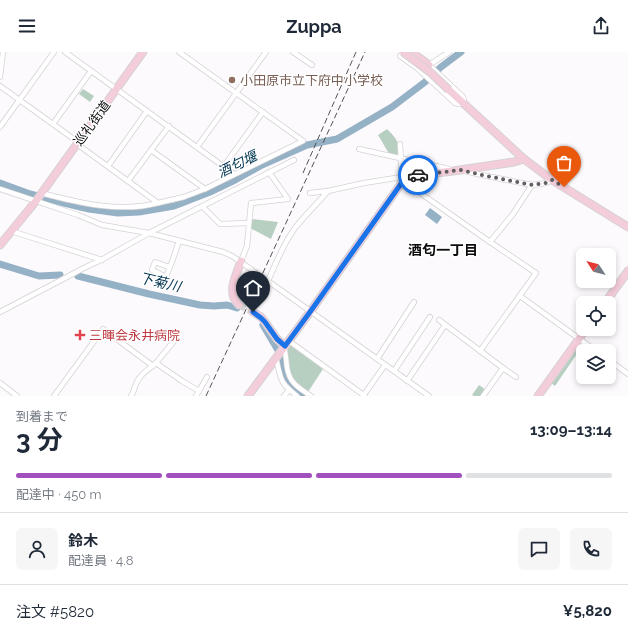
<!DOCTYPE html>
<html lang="ja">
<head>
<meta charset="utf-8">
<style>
  :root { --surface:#fff; --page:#f6f6f7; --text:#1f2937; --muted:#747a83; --line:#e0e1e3; --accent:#a350bf }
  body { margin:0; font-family:Raleway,"Noto Sans JP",sans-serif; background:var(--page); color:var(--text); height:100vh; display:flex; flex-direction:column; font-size:15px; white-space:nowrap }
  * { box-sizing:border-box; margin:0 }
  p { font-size:13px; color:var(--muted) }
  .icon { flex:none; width:22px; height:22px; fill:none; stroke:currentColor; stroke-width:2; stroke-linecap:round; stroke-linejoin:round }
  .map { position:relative; height:344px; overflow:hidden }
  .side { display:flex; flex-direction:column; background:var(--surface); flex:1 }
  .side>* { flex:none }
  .needle { width:26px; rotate:306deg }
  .controls { position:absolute; left:576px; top:196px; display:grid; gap:8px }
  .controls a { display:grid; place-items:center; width:40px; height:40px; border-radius:6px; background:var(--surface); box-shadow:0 2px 6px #0003; font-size:20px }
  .pin { position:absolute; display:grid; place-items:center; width:34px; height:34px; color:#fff; margin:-41px -17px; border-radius:50% 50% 50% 0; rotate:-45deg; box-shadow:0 0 4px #0007 }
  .pin .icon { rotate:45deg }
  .courier { position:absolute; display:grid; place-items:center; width:40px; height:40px; margin:-20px; border:3px solid #1a73e8; border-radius:50%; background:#fff; color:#222; box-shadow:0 1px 5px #0007 }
  .summary em { font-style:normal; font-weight:700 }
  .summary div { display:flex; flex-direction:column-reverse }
  .summary { display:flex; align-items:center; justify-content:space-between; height:68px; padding:0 16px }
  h1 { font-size:26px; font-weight:700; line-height:30px }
  .bar { display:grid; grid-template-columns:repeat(4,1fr); gap:6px 4px; align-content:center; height:48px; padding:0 16px }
  .bar i { height:5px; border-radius:3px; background:var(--line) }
  .bar .current { background:var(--accent) }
  .bar p { grid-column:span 4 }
  .line { display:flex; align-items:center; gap:10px; padding:0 16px; border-top:1px solid var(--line) }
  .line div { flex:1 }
  .round { display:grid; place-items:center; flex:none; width:42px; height:42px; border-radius:6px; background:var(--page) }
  header { display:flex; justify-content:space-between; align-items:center; height:52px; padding:0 16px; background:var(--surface); font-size:18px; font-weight:700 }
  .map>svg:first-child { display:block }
  .green { fill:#b7cfc1 }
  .water { fill:#94b1c5 }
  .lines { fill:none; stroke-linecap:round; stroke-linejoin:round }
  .river { stroke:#94b1c5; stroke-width:7 }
  .secondary-tunnel { stroke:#d9d6da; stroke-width:7; stroke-dasharray:7 3.5; stroke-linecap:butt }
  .street-casing { stroke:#d5d2d5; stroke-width:6 }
  .secondary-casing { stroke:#d5d2d5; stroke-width:9 }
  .street { stroke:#fff; stroke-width:4.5 }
  .secondary { stroke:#f3cdd9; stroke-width:7 }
  .rail { stroke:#535153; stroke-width:1; stroke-dasharray:6 3; stroke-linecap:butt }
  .secondary-bridge-casing { stroke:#d5d2d5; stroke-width:9; stroke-linecap:butt }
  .secondary-bridge { stroke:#f3cdd9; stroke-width:7 }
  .done { stroke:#615f61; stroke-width:4; stroke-dasharray:0 7.2 }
  .route { stroke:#1a73e8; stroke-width:5 }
  .education-dot { fill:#8d6e63; stroke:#fff; stroke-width:1.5 }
  .health-dot { fill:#e0444e; stroke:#fff; stroke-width:1.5 }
  .labels { text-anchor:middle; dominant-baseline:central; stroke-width:3; stroke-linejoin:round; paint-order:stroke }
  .education-label { font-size:13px; fill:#785e54; stroke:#fff; text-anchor:start }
  .street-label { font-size:13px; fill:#0d0c0d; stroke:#fff }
  .health-label { font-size:13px; fill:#be3a42; stroke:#fff; text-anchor:start }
  .water-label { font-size:14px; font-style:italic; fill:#003552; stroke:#fff }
  .neighbourhood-label { font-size:14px; font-weight:bold; fill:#0d0c0d; stroke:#fff }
</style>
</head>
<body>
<header><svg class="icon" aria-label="menu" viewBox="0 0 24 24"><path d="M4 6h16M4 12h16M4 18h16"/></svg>Zuppa<svg class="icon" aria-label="share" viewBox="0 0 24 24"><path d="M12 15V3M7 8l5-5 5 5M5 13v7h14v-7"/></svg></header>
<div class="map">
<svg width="628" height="344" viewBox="0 0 628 344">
  <rect width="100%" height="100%" fill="#fdfafe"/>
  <g class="green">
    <polygon points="83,37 94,44 90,50 79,42"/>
    <path d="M387 77C399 89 399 91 400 107L391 105 378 83Z"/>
    <polygon points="251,167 278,170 271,187 250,176"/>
    <polygon points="580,291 583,293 555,334 551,331"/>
    <polygon points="289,292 323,317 308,340 295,330 290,323 286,295"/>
    <polygon points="479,333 486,338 481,344 474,344 472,343"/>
  </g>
  <polygon class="water" points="430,156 442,165 437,172 425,163"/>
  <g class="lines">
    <g class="river">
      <polyline points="0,131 30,142 64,151 89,157 118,161 139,160 174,154 210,140 235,128 262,113 307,93 337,87 392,55 425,30 441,15 461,0"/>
      <polyline points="0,212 39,224 60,223"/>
      <polyline points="78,224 149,242 200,253 214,254 227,253 237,256"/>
      <polyline points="263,273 282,305 284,323 287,328 291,334 305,344"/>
    </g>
    <polyline class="secondary-tunnel" points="239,253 253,260"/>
    <defs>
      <g id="street">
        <polyline points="65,0 234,122"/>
        <polyline points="293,0 312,13"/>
        <polyline points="400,4 417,16 455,51 459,52 464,48 463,45 429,13 449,0"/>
        <polyline points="0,25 3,0"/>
        <polyline points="0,34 78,90"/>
        <polyline points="53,72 91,19"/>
        <polyline points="0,75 54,0"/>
        <polyline points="77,92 158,151 184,145 205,137 303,89 179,0"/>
        <polyline points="197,95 266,0"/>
        <polyline points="359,97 445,116 451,118"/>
        <polyline points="151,98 205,137"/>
        <polyline points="108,114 147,59"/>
        <polyline points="224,114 263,60"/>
        <polyline points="465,119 482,123 532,133 546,131 552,128"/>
        <polyline points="128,129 169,74"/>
        <polyline points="403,129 490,190"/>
        <polyline points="0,137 78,163 102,173 149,181 223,200 232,204 255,220"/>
        <path d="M328 139C317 152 305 163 295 176 283 192 276 211 268 229L429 344"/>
        <path d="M41 141C79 151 120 161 158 151"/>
        <polyline points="310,141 328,139 364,131 402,125 400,92"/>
        <polyline points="203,155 220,172 249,171"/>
        <polyline points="11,179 102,208"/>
        <polyline points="241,209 247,194 251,151 288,147 269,120"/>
        <polyline points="169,215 155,210 152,218 166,225 173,207 179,189"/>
        <polyline points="520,244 596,299"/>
        <polyline points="0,260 84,216 103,207 149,181 294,108"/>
        <polyline points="439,268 503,316"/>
        <polyline points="289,289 365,344"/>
        <path d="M284 295C286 302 286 308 287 315 289 331 299 336 311 344"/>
        <polyline points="480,299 536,221 490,190 513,162 532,133"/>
        <path d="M276 306C281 327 279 330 297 344"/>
        <polyline points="377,307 414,250"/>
        <polyline points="609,308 628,322"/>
        <polyline points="156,311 174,289"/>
        <polyline points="394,319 430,265"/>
        <polyline points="407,329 445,273"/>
        <polyline points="0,331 17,344"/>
        <polyline points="199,339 207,325"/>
        <polyline points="54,344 103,277 153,314"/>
        <path d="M131 344C134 340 134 336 136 332 140 322 148 318 156 311L182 329 199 339 196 344"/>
        <polyline points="284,344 289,338"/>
        <polyline points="363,344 385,313"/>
        <polyline points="483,344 503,316 516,325"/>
      </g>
      <g id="secondary">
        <polyline points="411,0 429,13"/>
        <polyline points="449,38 524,107 552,128 628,175"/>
        <polyline points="0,193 36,149 143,0"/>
        <polyline points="605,251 628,219"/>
        <path d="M239 253C226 241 236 224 241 209"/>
        <polyline points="253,260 261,265 265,270 277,287 285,294"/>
        <polyline points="248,344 310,260 403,129 402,125 453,119 514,110 524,107"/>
        <polyline points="538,344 586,277"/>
      </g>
    </defs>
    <use href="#street" class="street-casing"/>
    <use href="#secondary" class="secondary-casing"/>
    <use href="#street" class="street"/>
    <use href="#secondary" class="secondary"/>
    <g class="rail">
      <polyline points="303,121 356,0"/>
      <polyline points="206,344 365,0"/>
    </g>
    <defs>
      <polyline id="secondary-bridge" points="403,0 431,21 449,38"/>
    </defs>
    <use href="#secondary-bridge" class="secondary-bridge-casing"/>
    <use href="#secondary-bridge" class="secondary-bridge"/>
  </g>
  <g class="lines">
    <polyline class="done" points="418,123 461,118 482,123 532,133 546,131 552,128 564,135"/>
    <polyline class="route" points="253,260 261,266 265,270 277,287 285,294 310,260 403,129 402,125 418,123"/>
  </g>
  <circle class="education-dot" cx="232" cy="28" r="4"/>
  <path class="health-dot" d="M78 277h4v4h4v4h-4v4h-4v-4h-4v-4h4z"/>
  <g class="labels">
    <g class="education-label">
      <text x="240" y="28">小田原市立下府中小学校</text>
    </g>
    <g class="street-label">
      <text transform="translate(92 71) rotate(-54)">巡礼街道</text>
    </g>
    <g class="health-label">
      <text x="89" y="283">三暉会永井病院</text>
    </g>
    <g class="water-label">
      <text transform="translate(237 112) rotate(-26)">酒匂堰</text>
      <text transform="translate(160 230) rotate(13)">下菊川</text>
    </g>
    <g class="neighbourhood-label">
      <text x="443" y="198">酒匂一丁目</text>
    </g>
  </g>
</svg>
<div class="controls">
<a><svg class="needle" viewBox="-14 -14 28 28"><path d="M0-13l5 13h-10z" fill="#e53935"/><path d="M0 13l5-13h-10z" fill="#747a83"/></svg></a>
<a><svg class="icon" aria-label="locate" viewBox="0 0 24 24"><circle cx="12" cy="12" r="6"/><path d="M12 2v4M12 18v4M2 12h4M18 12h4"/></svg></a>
<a><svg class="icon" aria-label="layers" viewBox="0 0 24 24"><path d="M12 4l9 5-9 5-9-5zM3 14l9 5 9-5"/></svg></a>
</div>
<div class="pin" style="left:564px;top:135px;background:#ea580c"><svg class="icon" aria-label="bag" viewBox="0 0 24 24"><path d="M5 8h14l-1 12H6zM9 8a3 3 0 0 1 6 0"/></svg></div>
<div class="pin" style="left:253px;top:260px;background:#1f2937"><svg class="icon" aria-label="home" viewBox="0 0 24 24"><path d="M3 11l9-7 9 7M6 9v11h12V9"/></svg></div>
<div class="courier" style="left:418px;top:123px"><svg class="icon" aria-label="car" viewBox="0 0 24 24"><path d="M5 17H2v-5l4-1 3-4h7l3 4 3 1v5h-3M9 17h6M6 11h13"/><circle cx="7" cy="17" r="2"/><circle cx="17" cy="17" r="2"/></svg></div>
</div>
<section class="side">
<div class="summary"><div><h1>3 分</h1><p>到着まで</p></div><em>13:09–13:14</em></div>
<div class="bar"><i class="current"></i><i class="current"></i><i class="current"></i><i></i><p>配達中 · 450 m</p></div>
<div class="line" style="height:72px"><a class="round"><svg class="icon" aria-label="person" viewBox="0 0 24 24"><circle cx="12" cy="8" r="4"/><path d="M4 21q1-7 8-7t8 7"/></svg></a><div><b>鈴木</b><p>配達員 · 4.8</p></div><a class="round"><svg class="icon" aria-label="chat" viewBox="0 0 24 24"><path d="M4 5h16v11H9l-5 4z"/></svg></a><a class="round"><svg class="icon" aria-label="phone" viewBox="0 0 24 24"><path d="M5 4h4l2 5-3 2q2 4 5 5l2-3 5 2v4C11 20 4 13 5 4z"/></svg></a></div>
<div class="line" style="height:52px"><div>注文 #5820</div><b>¥5,820</b></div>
</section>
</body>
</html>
